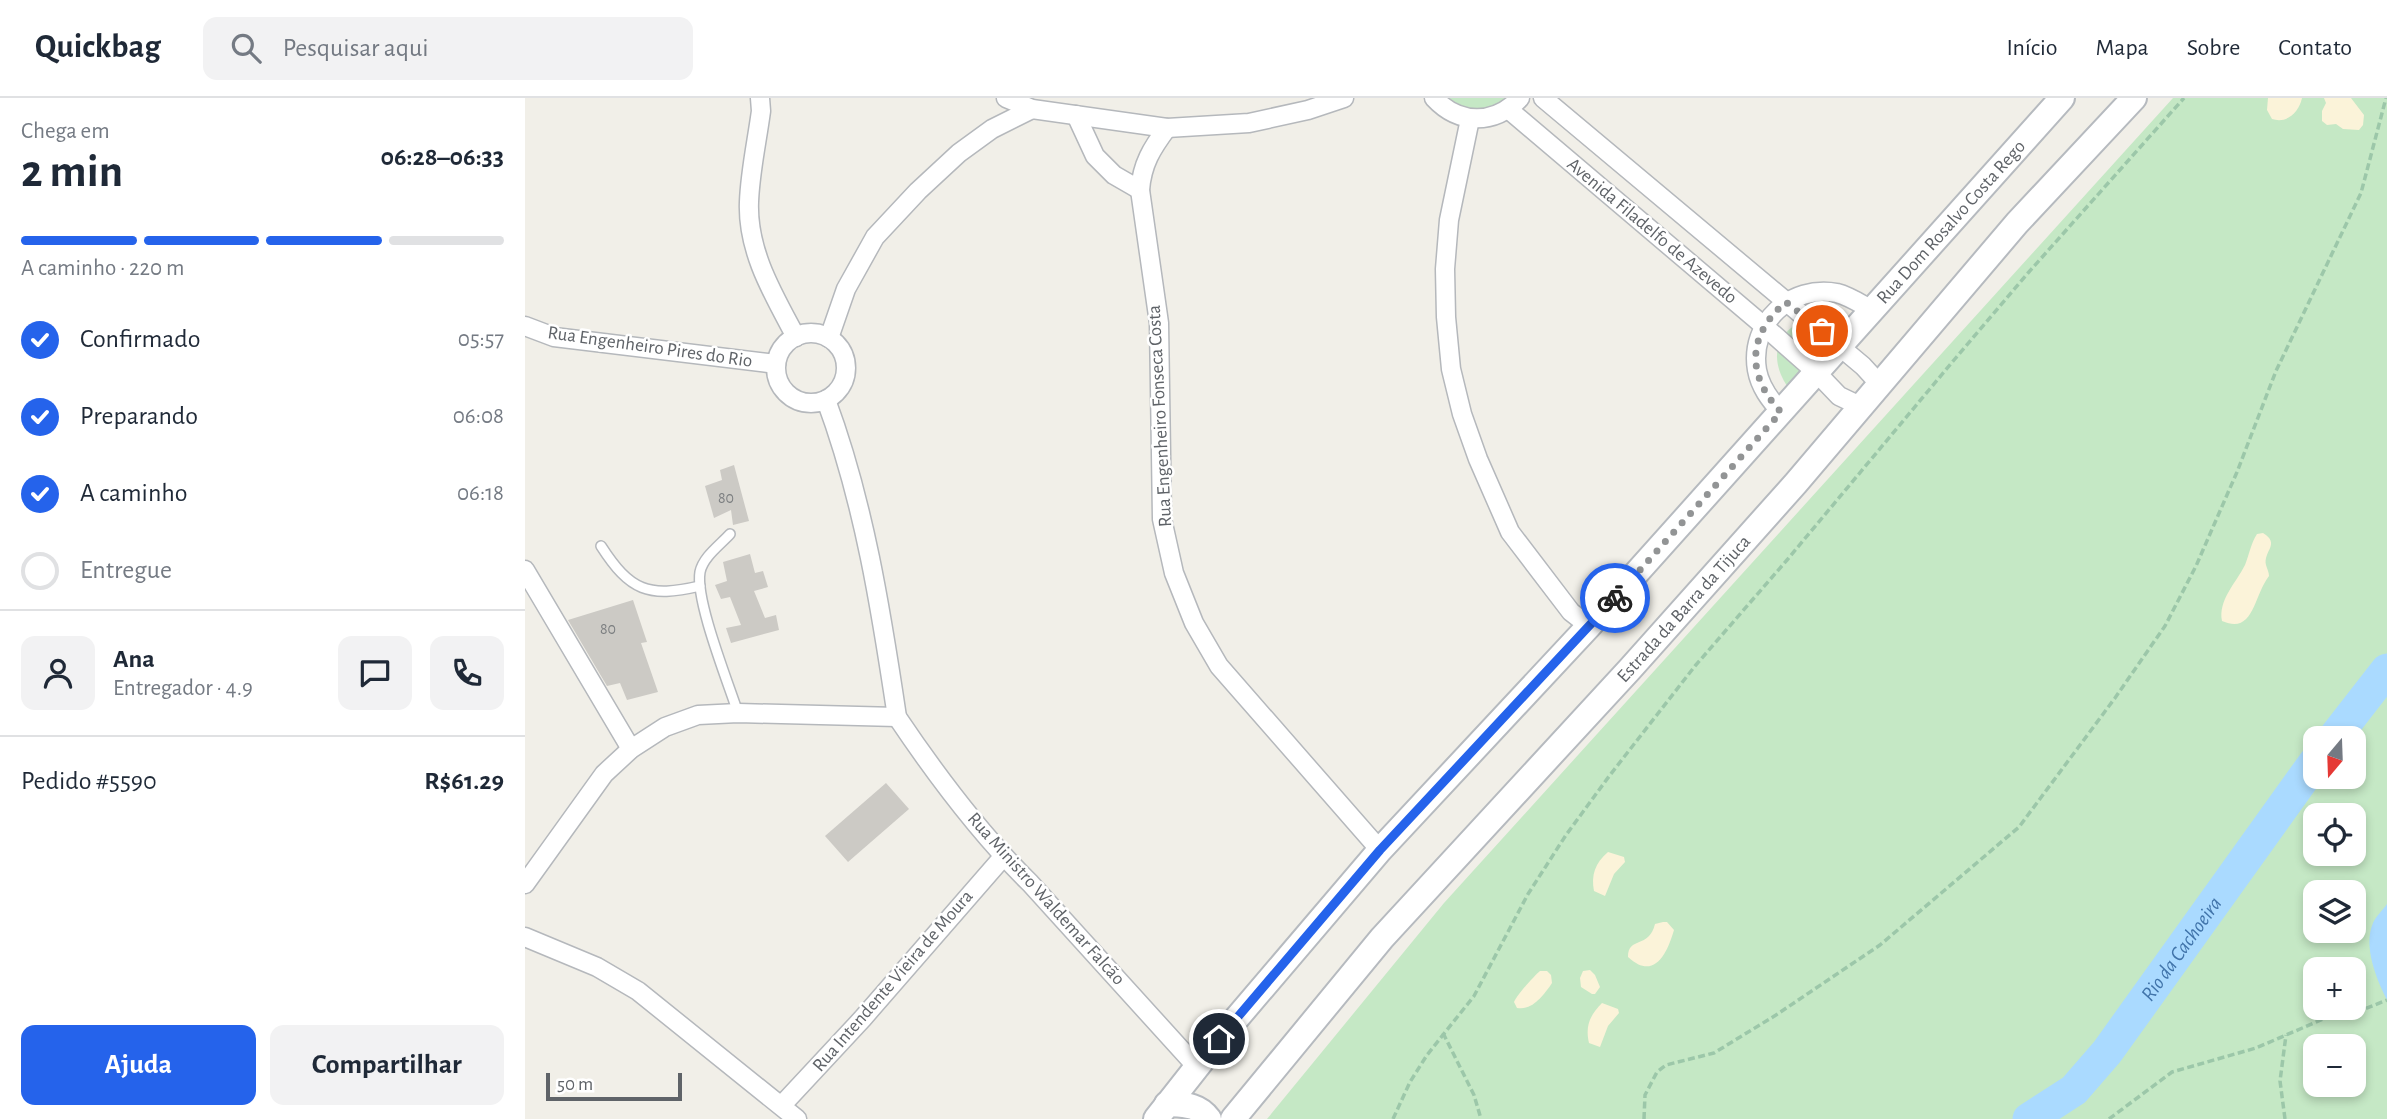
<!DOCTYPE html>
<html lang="pt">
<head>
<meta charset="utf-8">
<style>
  :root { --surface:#fff; --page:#f2f2f3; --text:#1f2937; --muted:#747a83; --line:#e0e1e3; --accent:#2563eb }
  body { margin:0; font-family:"Alegreya Sans",sans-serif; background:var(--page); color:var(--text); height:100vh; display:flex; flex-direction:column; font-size:26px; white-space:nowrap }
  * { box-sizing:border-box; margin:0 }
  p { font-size:23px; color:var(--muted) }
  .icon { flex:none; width:38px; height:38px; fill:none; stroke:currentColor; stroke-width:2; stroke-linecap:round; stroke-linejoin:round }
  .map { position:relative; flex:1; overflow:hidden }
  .drawer { display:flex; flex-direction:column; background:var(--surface); width:525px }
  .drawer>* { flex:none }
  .needle { width:46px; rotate:199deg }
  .controls { position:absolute; left:1778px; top:628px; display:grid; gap:14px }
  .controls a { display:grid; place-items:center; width:63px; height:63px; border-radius:14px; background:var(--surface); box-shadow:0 4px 10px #0003; font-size:35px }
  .scale { position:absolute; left:21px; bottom:18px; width:136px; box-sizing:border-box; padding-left:7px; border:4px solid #5f6368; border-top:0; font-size:19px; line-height:24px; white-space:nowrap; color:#5f6368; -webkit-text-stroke:5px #fff; paint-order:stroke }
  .pin { position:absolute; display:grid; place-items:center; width:60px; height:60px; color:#fff; margin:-30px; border:4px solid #fff; border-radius:50%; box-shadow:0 2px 7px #0007 }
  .courier { position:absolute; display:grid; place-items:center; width:70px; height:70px; margin:-35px; border:5px solid #2563eb; border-radius:50%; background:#fff; color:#222; box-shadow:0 2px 9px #0007 }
  .summary em { font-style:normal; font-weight:700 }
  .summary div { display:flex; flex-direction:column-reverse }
  .summary { display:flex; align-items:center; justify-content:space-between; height:119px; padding:0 21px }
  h1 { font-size:46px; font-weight:700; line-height:52px }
  .bar { display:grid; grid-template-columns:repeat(4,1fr); gap:10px 7px; align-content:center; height:84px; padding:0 21px }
  .bar i { height:9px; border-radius:5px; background:var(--line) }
  .bar .selected { background:var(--accent) }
  .bar p { grid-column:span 4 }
  .line { display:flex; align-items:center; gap:18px; padding:0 21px; border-top:2px solid var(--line) }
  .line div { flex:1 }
  .round { display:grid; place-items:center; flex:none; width:74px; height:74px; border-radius:14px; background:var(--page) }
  ol { padding:0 21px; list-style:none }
  li { display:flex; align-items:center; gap:21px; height:77px }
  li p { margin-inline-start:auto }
  li .icon { padding:7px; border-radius:50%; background:var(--accent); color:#fff; stroke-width:4 }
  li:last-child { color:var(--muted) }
  li i { width:38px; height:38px; border:4px solid var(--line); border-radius:50% }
  .action { display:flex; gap:14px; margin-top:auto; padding:14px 21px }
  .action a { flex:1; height:80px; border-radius:14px; background:var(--accent); color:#fff; font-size:28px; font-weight:700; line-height:80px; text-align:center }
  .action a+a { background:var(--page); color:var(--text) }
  header { display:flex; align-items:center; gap:42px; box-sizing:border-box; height:98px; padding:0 35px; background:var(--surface); border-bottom:2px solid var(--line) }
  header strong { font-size:33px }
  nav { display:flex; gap:38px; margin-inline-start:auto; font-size:24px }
  .search { width:490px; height:63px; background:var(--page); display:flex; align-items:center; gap:18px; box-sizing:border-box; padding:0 24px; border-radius:14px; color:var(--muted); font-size:26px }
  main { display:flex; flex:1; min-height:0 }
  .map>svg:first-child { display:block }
  .green { fill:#c5e8c5; fill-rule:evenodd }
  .sand { fill:#fbf3d9 }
  .water { fill:#aadaff }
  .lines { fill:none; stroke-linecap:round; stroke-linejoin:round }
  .river { stroke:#aadaff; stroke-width:33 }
  .building { fill:#cccac5 }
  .lane-casing { stroke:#b5b8bc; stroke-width:12 }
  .street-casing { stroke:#b5b8bc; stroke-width:21 }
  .secondary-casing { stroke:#b6babf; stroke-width:28 }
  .path { stroke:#9cc7a9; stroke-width:3.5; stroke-dasharray:7 3.5; stroke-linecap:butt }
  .lane { stroke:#fff; stroke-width:9 }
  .street { stroke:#fff; stroke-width:18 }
  .secondary { stroke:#fff; stroke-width:24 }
  .done { stroke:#929495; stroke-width:7; stroke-dasharray:0 12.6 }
  .route { stroke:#2563eb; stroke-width:9 }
  .labels { text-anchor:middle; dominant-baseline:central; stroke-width:5; stroke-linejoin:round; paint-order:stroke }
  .number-label { font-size:16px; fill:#7a7d7f }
  .street-label { font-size:19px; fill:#5f6368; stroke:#fff }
  .water-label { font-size:21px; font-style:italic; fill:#4174aa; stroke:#fff }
</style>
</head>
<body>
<header>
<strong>Quickbag</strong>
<div class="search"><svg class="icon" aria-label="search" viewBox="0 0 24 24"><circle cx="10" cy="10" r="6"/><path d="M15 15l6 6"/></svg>Pesquisar aqui</div>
<nav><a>Início</a><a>Mapa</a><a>Sobre</a><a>Contato</a></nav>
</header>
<main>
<section class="drawer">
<div class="summary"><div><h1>2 min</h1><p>Chega em</p></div><em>06:28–06:33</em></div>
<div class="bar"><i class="selected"></i><i class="selected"></i><i class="selected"></i><i></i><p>A caminho · 220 m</p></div>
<ol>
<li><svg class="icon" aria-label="check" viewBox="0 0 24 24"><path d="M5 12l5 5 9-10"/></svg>Confirmado<p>05:57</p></li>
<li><svg class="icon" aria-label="check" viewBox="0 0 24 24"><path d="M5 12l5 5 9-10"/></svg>Preparando<p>06:08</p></li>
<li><svg class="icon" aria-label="check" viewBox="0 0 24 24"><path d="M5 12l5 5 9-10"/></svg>A caminho<p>06:18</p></li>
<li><i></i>Entregue</li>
</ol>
<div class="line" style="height:126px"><a class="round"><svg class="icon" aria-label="person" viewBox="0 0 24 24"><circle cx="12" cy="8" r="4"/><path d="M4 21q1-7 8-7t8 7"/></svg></a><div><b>Ana</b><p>Entregador · 4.9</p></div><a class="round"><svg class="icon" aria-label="chat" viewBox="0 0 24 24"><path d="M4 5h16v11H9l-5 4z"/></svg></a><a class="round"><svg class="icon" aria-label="phone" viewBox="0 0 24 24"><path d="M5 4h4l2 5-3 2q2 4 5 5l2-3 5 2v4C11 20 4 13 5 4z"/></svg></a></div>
<div class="line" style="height:91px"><div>Pedido #5590</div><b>R$61.29</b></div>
<div class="action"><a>Ajuda</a><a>Compartilhar</a></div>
</section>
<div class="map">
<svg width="1862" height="1021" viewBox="0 0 1862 1021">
  <rect width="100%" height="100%" fill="#f1efe8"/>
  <g class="green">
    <path d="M918 0H982C958 19 942 13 918 0Z"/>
    <path d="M1648 0H1862V1021H742L919 805ZM1790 640H1829V679H1790ZM1790 718H1829V756H1790ZM1790 794H1829V833H1790ZM1790 872H1829V910H1790ZM1790 948H1829V987H1790Z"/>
    <path d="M1292 219 1305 221 1317 227 1262 288C1241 256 1254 226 1292 219Z"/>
  </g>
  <g class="sand">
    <path d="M1743 0H1777C1774 14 1762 26 1747 21L1742 12Z"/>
    <polygon points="1799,0 1826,0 1839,17 1838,27 1834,32 1818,31 1811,26 1802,27 1797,23 1797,13 1801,5"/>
    <path d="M1738 435C1756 446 1738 453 1741 467 1742 471 1744 474 1744 478 1728 499 1729 537 1697 523 1693 502 1711 485 1720 467 1724 457 1726 445 1732 436Z"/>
    <path d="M1083 754 1099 759 1100 764 1089 776 1080 798 1069 793C1066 777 1070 765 1083 754Z"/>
    <path d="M1138 824H1142L1149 832C1142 856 1129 883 1103 859 1103 838 1124 851 1130 826Z"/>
    <polygon points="1065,872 1070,877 1075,889 1070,896 1067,896 1056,889 1055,880 1058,873"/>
    <path d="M1015 873H1022L1026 877 1027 885C1019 897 1007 913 992 910L989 904C992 897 1009 878 1015 873Z"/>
    <path d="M1077 905 1093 911 1094 915 1083 928 1075 949 1064 945C1060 928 1065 917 1077 905Z"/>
  </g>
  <path class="water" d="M1862 806V902C1851 880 1838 848 1848 825 1851 818 1858 812 1862 806Z"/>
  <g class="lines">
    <g class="river">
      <polyline points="1809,640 1862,572"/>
      <path id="s1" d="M1504 1021 1549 992 1582 954 1790 664"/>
    </g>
  </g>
  <g class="building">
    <polygon points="209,367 224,423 208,427 206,412 189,420 180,388 197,382 195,372"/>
    <polygon points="225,456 230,475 238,473 243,489 229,493 240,520 251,517 254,532 206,545 201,530 216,527 205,499 196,501 190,487 202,483 198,464"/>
    <polygon points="108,502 122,544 116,545 133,594 102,602 95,585 82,588 43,522"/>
    <polygon points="361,685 384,711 323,764 300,738"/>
  </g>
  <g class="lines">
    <defs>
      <g id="lane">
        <path d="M205 436C195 447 178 459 175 474 170 502 203 584 213 615"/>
        <path d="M76 448C105 493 123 500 175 488"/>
      </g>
      <g id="street">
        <path d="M235 0 236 13C232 43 225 74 224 104 222 153 248 196 271 239"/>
        <polyline points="481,0 507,11 642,30 724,25 783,12 819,0"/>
        <path d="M909 0C934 27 970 27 995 0"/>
        <polyline points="1018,0 1338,268 1349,280 1352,289"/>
        <polyline points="983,11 1239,228 1291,274 1314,298 1335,308"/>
        <polyline points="551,17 570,58 589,77 615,92"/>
        <polyline points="945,21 924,122 920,171 921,219 926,271 937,316 953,361 985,434 1046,514 1064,528"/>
        <path d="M642 30C627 50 617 66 615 92L634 225 637 421 649 475 669 525 694 568 855 752"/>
        <polyline points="0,228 29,239 251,266"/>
        <circle cx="286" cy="270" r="35"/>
        <polyline points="304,240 321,191 350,139 393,93 434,55 467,31 507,11"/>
        <path d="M301 302C339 404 356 512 372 619 411 677 455 736 505 785L671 968"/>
        <path d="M1256 314C1245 302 1235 289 1232 272 1224 225 1266 186 1312 195 1324 198 1336 206 1347 212"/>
        <polyline points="0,472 106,651"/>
        <polyline points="0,786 79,676 106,651 140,629 173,617 213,615 372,619"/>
        <polyline points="0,839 72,869 113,893 272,1021"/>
        <polyline points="257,1007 338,920 478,759"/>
      </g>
      <g id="secondary">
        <path d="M642 1006C659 1007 673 1006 684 1021"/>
        <path id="s2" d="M631 1021 694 941 855 752 1064 528 1537 0"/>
        <path id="s3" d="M708 1021 857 840 1105 571 1271 385 1492 125 1609 0"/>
      </g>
    </defs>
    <use href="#lane" class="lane-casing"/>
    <use href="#street" class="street-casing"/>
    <use href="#secondary" class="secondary-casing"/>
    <g class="path">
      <polyline points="918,935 949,997 956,1021"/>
      <polyline points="868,1021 885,984 902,957 949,898 1003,796 1041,737 1085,677 1170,568 1262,462 1429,262 1503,175 1659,0"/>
      <polyline points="1119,1021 1120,997 1132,974 1141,967 1189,955 1251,917 1355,847 1494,729 1590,600 1640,528 1671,468 1712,374 1751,273 1836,95 1861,0"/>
      <polyline points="1584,1021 1647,974 1731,950 1805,918 1832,914 1862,902"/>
      <polyline points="1760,1021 1755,983 1761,937"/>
    </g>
    <use href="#lane" class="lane"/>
    <use href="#street" class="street"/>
    <use href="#secondary" class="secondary"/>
  </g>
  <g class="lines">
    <path class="done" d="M1090 500 1256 314C1221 277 1222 237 1261 204L1297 233"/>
    <polyline class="route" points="694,941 855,752 1090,500"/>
  </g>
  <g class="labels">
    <g class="number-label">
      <text x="201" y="400">80</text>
      <text x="83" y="531">80</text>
    </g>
    <g class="street-label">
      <text stroke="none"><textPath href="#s2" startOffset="1199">Rua Dom Rosalvo Costa Rego</textPath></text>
      <text transform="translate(1127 133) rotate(40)">Avenida Filadelfo de Azevedo</text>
      <text transform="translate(125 249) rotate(8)">Rua Engenheiro Pires do Rio</text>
      <text transform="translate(635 318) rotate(-93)">Rua Engenheiro Fonseca Costa</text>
      <text stroke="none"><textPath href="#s3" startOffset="681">Estrada da Barra da Tijuca</textPath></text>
      <text transform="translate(521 801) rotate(48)">Rua Ministro Waldemar Falcão</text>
      <text transform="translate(368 883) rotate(-49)">Rua Intendente Vieira de Moura</text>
    </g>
    <g class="water-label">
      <text stroke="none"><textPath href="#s1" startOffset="231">Rio da Cachoeira</textPath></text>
    </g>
  </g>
</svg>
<div class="controls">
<a><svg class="needle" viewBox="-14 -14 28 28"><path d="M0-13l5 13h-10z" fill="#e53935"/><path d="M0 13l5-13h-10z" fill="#747a83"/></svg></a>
<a><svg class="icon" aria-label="locate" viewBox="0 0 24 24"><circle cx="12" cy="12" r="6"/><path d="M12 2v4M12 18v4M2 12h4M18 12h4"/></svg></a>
<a><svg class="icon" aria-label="layers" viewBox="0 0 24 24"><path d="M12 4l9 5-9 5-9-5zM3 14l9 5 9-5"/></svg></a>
<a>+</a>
<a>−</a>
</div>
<div class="scale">50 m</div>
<div class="pin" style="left:1297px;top:233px;background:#ea580c"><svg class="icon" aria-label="bag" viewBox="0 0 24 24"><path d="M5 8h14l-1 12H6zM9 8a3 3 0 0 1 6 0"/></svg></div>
<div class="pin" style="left:694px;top:941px;background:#1f2937"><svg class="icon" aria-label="home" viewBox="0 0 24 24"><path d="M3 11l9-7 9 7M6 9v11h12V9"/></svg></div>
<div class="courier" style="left:1090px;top:500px"><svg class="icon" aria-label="bike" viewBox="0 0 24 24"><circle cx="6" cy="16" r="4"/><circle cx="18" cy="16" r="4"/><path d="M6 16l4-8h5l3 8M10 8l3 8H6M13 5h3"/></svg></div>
</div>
</main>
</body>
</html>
